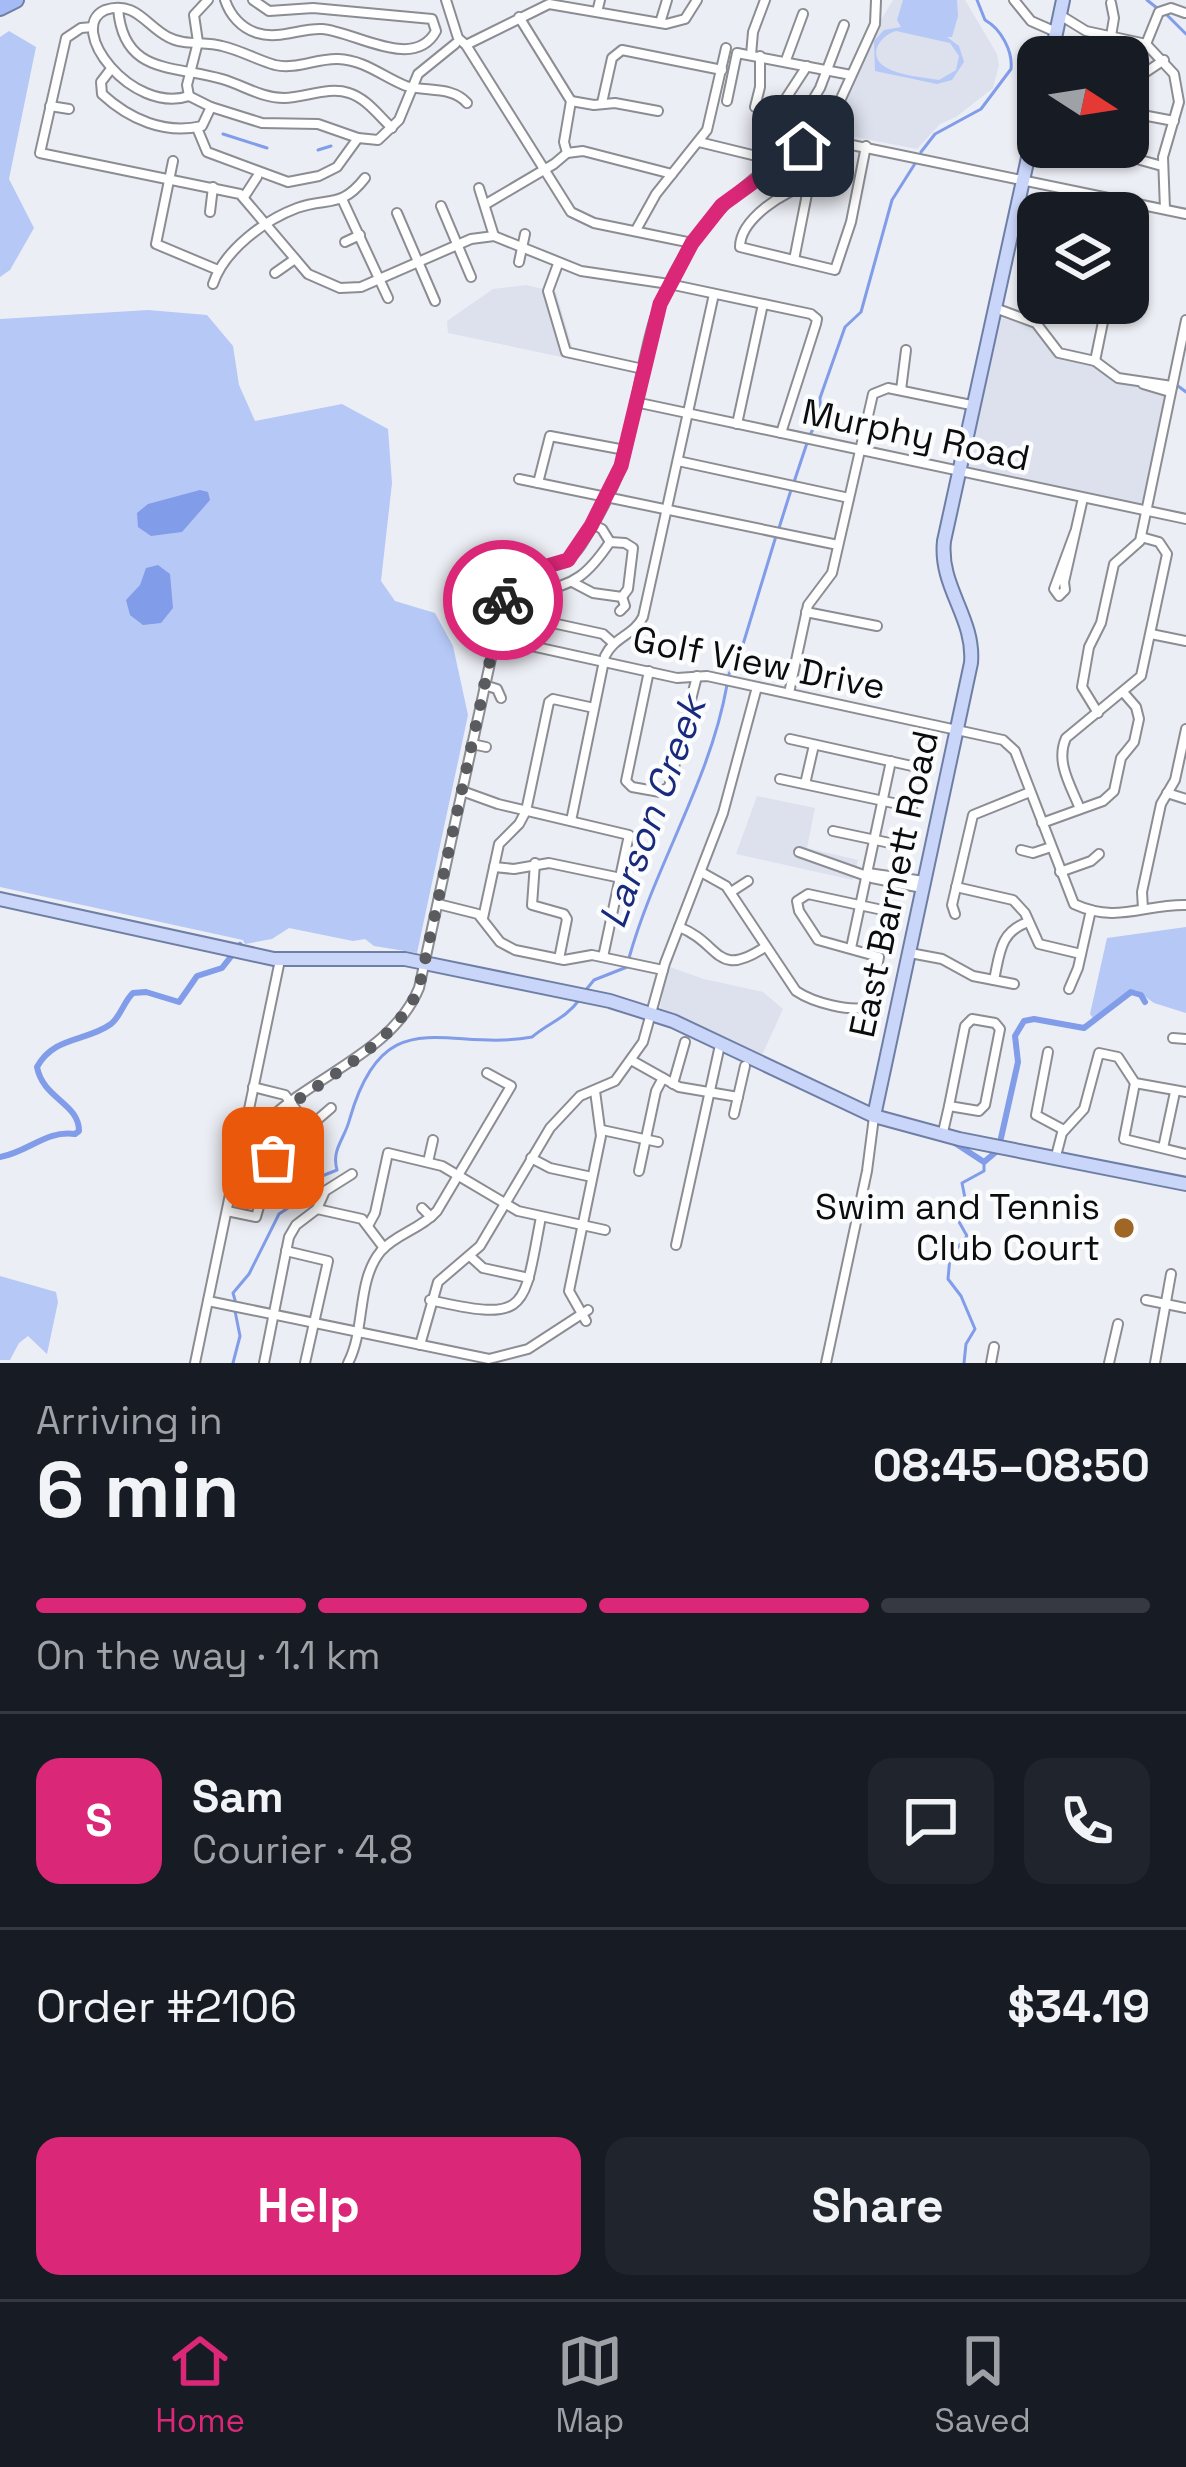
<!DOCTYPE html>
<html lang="en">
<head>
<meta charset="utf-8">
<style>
  :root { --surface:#171b24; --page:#20242c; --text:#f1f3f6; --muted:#9ea1a6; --line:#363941; --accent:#db2777 }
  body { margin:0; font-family:"Space Grotesk",sans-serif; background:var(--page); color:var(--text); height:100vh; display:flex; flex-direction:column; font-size:45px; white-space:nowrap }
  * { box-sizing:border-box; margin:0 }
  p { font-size:39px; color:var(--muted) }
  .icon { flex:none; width:66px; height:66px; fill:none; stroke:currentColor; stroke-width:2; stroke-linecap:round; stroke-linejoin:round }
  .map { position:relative; height:1363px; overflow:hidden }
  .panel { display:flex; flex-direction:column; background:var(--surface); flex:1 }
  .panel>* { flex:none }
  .needle { width:78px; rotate:102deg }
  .tools { position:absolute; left:1017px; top:36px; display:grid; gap:24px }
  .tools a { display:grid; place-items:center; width:132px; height:132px; border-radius:24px; background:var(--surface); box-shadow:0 3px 9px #0004; font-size:60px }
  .pin { position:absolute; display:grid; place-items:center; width:102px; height:102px; color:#fff; margin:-51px; border-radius:24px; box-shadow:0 6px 18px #0006 }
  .courier { position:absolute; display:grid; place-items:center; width:120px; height:120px; margin:-60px; border:9px solid #db2777; border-radius:50%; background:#fff; color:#222; box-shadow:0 3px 15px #0007 }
  .summary em { font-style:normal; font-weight:800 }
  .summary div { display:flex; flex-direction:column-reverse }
  .summary { display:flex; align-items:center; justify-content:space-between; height:204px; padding:0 36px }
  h1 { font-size:78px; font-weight:800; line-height:90px }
  .bar { display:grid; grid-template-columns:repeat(4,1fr); gap:18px 12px; align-content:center; height:144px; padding:0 36px }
  .bar i { height:15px; border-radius:9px; background:var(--line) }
  .bar .current { background:var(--accent) }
  .bar p { grid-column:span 4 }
  .line { display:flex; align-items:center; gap:30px; padding:0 36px; border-top:3px solid var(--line) }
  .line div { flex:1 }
  .round { display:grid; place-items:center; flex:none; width:126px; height:126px; border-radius:24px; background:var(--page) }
  .button { display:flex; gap:24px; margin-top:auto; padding:24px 36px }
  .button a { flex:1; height:138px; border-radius:24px; background:var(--accent); color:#fff; font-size:48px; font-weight:800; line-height:138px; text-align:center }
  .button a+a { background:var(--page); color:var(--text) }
  .menu { display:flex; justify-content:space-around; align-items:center; height:168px; border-top:3px solid var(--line); background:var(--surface); font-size:33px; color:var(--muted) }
  .menu a { display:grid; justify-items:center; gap:6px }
  .menu .current { color:var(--accent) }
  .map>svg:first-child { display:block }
  .built { fill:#dce1ed }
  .green { fill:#b6c8f6; fill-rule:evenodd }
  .water { fill:#819ce8 }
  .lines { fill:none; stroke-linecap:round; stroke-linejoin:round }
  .stream { stroke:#819ce8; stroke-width:3 }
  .canal { stroke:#819ce8; stroke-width:6 }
  .minor-casing { stroke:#8b8d93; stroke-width:12 }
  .major-casing { stroke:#6f7ea4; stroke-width:16 }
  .highway-casing { stroke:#6f7ea4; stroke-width:18 }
  .minor { stroke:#fff; stroke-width:8 }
  .major { stroke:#c9d6f9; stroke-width:12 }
  .highway { stroke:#a5bbf5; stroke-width:14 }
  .done { stroke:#5a5b5f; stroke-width:12; stroke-dasharray:0 21.6 }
  .route { stroke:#db2777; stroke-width:15 }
  .poi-dot { fill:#a06625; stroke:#fbfcfe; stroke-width:4.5 }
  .labels { text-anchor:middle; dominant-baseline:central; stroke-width:9; stroke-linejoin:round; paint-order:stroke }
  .street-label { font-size:36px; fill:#0b0c0e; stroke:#fbfcfe }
  .poi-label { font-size:36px; fill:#0b0c0e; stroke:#fbfcfe; text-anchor:end }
  .water-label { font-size:39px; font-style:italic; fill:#18297e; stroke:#fbfcfe }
</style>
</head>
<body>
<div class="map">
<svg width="1186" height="1363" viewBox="0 0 1186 1363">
  <rect width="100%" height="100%" fill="#eceef5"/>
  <g class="built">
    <polygon points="893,0 965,0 997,54 999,65 993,88 956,117 940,124 917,149 829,132 847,98 861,53"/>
    <polygon points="526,285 556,292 573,350 571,359 448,333 447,321 493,289"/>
    <polygon points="1001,318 1036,326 1055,352 1092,362 1116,382 1165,393 1143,505 966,468"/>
    <polygon points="757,796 815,808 807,848 858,860 853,880 736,854"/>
    <polygon points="667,966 704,979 763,992 783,1009 763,1053 759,1056 660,1009"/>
  </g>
  <g class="green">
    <path d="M903 0H957L958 16 952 37H947L959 46 964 62 952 80 937 84 875 71 874 41 884 30 901 27 897 20ZM896 31 950 43 959 56 956 70 939 80C923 77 901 76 887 68 866 57 879 36 896 31Z"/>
    <polygon points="9,31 36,47 9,179 34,228 10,270 0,277 0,37"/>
    <polygon points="148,310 207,315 233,346 239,385 255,421 342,404 388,429 392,483 381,581 395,601 435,613 453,646 468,715 417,953 374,946 365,939 353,941 289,928 272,939 245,944 243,940 0,887 0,319"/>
    <polygon points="1186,927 1186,1013 1154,1003 1136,990 1124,994 1093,1018 1090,1014 1107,938"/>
    <polygon points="0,1276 56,1292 58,1302 47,1354 28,1336 19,1343 10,1360 0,1360"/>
  </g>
  <g class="water">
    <polygon points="200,490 208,492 210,500 182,532 151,536 138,527 137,513 148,504"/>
    <polygon points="158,565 170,574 173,608 161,623 143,625 130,615 126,600 140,585 146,568"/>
  </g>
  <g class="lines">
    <g class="stream">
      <polyline points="1147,0 1157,8"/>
      <polyline points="1166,14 1186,34"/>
      <polyline points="223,134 267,148"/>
      <polyline points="318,150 331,146"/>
      <path d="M921 152 935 134 981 109 1011 69C1013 51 1001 29 985 20L977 0"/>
      <polyline points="1178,386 1186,392"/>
      <polyline points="810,435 820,415 820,398 845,327 861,312 892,200 916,162"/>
      <polyline points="794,482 807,443"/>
      <polyline points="779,528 791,490"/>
      <polyline points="729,674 741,651 776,536"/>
      <path d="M629 958C655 865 710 781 727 685"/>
      <polyline points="585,991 594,980 627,967"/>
      <path d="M235 1300 233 1293 249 1274 279 1214 300 1200 322 1176 337 1170C331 1149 345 1139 350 1118 385 997 447 1053 532 1037 551 1021 564 1020 580 999"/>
      <polyline points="233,1363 240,1336 235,1311"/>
      <polyline points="964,1363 966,1344 975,1329 961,1296 948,1279 950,1257 967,1236 958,1220 965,1198 962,1183 984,1171 984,1162"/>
    </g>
    <g class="canal">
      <polyline points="1001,1138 1018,1062 1015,1036 1024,1021 1034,1019 1084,1028 1131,992 1141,995 1145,1002"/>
      <polyline points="955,1143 984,1162 997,1151"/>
      <path d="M0 1157C29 1152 45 1130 75 1134L79 1131C79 1103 43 1099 37 1067 54 1036 86 1042 111 1024 121 1016 124 1001 133 993L146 992 179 1002 197 976 222 968 240 945"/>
    </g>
    <defs>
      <g id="minor">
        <path d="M225 0C230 15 241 28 257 33 279 40 300 28 322 29 354 31 414 72 436 31L432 19 313 8 269 11 253 0"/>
        <polyline points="446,0 458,38 466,45 571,212 594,223 692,243"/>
        <polyline points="1014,0 1031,21 1056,32"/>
        <path d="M118 8C123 75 173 65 222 79 243 85 261 98 284 98 305 98 328 86 349 93 366 98 379 116 392 128"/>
        <polyline points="597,12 600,0"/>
        <polyline points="1060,15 1086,31 1146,44 1174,74 1179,102 1163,157 1165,209"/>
        <polyline points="660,23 667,0"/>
        <polyline points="93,27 81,28 66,38 40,153 240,194 308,274 340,288 361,287 471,239 494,236 581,271 669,284 811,314 817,319 816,324 781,433"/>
        <polyline points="1111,36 1114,18 1111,3"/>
        <polyline points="1146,44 1159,12 1171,8 1185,13"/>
        <polyline points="466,45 549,4 666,24 685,19 697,0"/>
        <polyline points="751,55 753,32 765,0"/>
        <polyline points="786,60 803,14"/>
        <path d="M111 69 101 82 102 94C129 119 165 135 202 126L211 107 189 96"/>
        <polyline points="1146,72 1164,60"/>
        <path d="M189 96C132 115 65 28 105 10 136 0 146 26 168 37 184 46 205 41 222 46 240 50 257 60 275 65 296 70 317 58 338 59 365 60 383 77 406 86 427 92 452 86 467 103"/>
        <polyline points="189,96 187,85 198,42 194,15 208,0"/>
        <polyline points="571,101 594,105 615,103 658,111"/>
        <polyline points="727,101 737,53 851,75"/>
        <polyline points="602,103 612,58 622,50 722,70"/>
        <polyline points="50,106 69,109"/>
        <polyline points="755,107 760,87 760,56"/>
        <polyline points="777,112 807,66"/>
        <polyline points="805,113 820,88 844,25"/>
        <polyline points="1137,114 1174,121"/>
        <polyline points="197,128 207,152 288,182 319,176 337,167 358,138 318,124 262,123 211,107"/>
        <polyline points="358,138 378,140 399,120 418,74 455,44"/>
        <polyline points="818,138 1186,214"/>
        <polyline points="823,138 875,24 876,0"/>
        <polyline points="699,142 773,160 777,165"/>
        <polyline points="567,153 583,151 672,174"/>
        <polyline points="1126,156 1162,166"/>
        <polyline points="173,161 156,244 218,270"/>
        <path d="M809 185C785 190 740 219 740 247L835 270 851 222 866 146"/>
        <polyline points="479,188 494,236"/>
        <polyline points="244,197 257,177"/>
        <polyline points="342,199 388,298"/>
        <polyline points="486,204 554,164 567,153 564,142 571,101 519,17"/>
        <polyline points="441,206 471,277"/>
        <polyline points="210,212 213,187"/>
        <polyline points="397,213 435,301"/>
        <polyline points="1116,213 1119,200"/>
        <polyline points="1014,223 1038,228"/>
        <polyline points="636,230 656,194 707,130 726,48"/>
        <polyline points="345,242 360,235"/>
        <polyline points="794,260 818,138"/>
        <polyline points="519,262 525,234"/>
        <polyline points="558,264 548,291 566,352 643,369"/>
        <polyline points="275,273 295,259"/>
        <path d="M213 284C224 250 265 220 297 208 328 197 341 209 365 178"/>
        <polyline points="995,308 1036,323 1059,353 1095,361 1118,378 1172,386"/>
        <polyline points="1095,361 1103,322 1099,303"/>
        <polyline points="1143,384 1170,392"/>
        <polyline points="901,390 906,350"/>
        <polyline points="635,402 1186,519"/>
        <polyline points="737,424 763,304"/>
        <polyline points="678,461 849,498"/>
        <polyline points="519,479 838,545"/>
        <polyline points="538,483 550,436 625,450"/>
        <polyline points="592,524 602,529 610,542"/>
        <polyline points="1075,532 1054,589 1059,596 1065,590 1064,582 1083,498"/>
        <path d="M574 583 593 593 622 597 628 589 633 548 625 543 610 542C589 573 575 586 537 591L528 608 534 619 603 634 613 643"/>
        <polyline points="620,611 625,606 622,597"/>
        <polyline points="806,612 877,626"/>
        <polyline points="1151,634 1186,641"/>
        <path d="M495 638 677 678 707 676 1003 740 1015 751 1074 904C1117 924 1144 904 1186 905"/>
        <polyline points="649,671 626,781 632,787 660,792 669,787 697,676"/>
        <polyline points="484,685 497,689 501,698"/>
        <polyline points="789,693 808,605 832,573 873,394 888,388 971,405"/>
        <polyline points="1098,713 1082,687 1089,647 1101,623 1114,564 1140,541 1186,320"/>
        <polyline points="790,739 921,768"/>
        <polyline points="472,744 486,747"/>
        <polyline points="780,779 912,807"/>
        <polyline points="805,784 814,745"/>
        <polyline points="462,791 498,804 629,835 603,957"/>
        <polyline points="1167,793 1186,799"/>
        <path d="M1080 809C1071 786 1055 762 1066 738L1141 676 1167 554 1159 542 1141 537"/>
        <path d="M571 821 605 656C614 637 634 635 643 617L714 294"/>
        <polyline points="1042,823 1103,801 1114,791 1121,758 1134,742 1139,719 1136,707 1123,692"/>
        <polyline points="833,831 904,846"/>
        <polyline points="1021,850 1033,853 1051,847"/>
        <polyline points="799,852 872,878 922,888"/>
        <polyline points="535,863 532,905 564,914 567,919 559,959"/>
        <polyline points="494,867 514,869 549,863 621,878"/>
        <path d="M701 872 726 886 796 991C814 1003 850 1012 869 1007L879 957 818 940 799 911 797 901 808 894 887 911"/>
        <polyline points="1060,872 1091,861 1099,854"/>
        <polyline points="868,873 924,881"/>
        <polyline points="956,887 1013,900 1025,913 1039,944 1081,954"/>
        <polyline points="731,892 748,881"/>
        <polyline points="438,904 478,914 500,942 515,950 564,960 592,955 663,970"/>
        <polyline points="1143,909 1142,892 1161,804 1175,780 1186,729"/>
        <polyline points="955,914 952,905 973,815 1030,792"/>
        <polyline points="483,918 499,844 519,824 526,811 549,702 553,699 594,708"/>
        <path d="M679 927C721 943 715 980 765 947"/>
        <polyline points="851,948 891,761"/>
        <polyline points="910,953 942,959 973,976 1014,984"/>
        <path d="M994 980C1000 952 1000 932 1028 922"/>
        <polyline points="1069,989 1078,968 1091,910"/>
        <polygon points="972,1019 995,1023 1000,1029 985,1105 979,1111 949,1106 965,1026"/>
        <polyline points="1173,1038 1186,1039"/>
        <polyline points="1048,1052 1036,1115 1064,1130"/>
        <polyline points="631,1060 679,1087 738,1097"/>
        <polyline points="1135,1083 1124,1139 1186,1154"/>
        <polyline points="673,1084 685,1042"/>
        <polyline points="253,1087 285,1095 309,1127"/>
        <polyline points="734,1114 745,1066"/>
        <polyline points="602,1130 658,1142"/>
        <polyline points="255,1132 248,1114 280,960"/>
        <polyline points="943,1132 949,1106"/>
        <polyline points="1163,1148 1175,1092"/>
        <polyline points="1056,1156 1062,1133 1084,1109 1099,1053 1118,1057 1135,1083 1186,1092"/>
        <polyline points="531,1158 550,1168 592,1177"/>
        <polyline points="428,1162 433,1140"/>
        <polyline points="639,1171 656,1091 663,1078"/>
        <polyline points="422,1208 431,1217"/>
        <polyline points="317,1209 362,1219 384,1248"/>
        <polyline points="317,1209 325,1191 352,1174"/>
        <polyline points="227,1211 256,1217 273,1158 331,1108"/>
        <polyline points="369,1224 375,1213 388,1153 442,1166 518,1211 605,1230"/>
        <polyline points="676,1245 720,1045"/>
        <polyline points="286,1251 328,1261 305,1363"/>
        <polyline points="471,1257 483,1268 529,1278"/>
        <path d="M430 1300C530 1323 523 1310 541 1217"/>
        <polyline points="1146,1300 1186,1308"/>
        <polyline points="208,1301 489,1359 528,1349 588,1310"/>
        <polyline points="586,1321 569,1291 601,1136 595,1091"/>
        <polyline points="420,1345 438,1282 480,1246 550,1128 580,1096 615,1081 643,1042 665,963 723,813 757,687"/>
        <path d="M195 1363 234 1175C259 1085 384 1073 419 988L506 590C525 560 562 575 581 545 596 521 614 490 622 462 636 415 640 365 655 318 681 238 743 175 818 138"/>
        <polyline points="264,1363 289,1237 296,1225 317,1209"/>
        <path d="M348 1363C366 1329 356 1281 381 1251 396 1234 421 1229 437 1211L511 1086 487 1073"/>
        <polyline points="826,1363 867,1171 874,1117"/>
        <polyline points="991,1363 994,1347"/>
        <polyline points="1109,1363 1118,1324"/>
        <polyline points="1155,1363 1171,1274"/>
      </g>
      <g id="major">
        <polyline points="1051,57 1063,0"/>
        <polyline points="0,899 274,959 405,959 610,1001 673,1021 874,1116 959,1139 1186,1184"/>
        <path d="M874 1116 971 663C975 618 939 587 944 541L1038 112"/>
      </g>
      <polyline id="highway" points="0,8 16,0"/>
    </defs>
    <use href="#minor" class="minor-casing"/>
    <use href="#major" class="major-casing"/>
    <use href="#highway" class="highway-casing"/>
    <use href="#minor" class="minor"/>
    <use href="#major" class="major"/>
    <use href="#highway" class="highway"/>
  </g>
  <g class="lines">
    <path class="done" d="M273 1158 309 1127 292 1104C336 1071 396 1041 419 988L503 600"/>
    <polyline class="route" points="503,600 520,574 568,560 591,526 621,466 660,304 692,243 722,205 803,146"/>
  </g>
  <circle class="poi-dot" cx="1124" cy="1228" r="12"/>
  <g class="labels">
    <g class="street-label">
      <text transform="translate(916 435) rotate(12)">Murphy Road</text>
      <text transform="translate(759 663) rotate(11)">Golf View Drive</text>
      <text transform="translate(894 884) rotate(-78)">East Barnett Road</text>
    </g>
    <g class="poi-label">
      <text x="1100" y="1207">Swim and Tennis<tspan x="1100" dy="41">Club Court</tspan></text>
    </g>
    <g class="water-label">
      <text transform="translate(652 812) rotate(-70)">Larson Creek</text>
    </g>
  </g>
</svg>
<div class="tools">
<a><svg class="needle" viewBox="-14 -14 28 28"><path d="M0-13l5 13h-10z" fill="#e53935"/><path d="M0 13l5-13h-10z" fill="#9ea1a6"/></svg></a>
<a><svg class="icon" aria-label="layers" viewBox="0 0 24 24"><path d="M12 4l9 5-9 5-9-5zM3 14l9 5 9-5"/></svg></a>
</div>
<div class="pin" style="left:273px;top:1158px;background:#ea580c"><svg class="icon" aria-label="bag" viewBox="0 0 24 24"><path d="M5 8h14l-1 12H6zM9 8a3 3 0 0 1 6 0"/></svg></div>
<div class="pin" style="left:803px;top:146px;background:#1f2937"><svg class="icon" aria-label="home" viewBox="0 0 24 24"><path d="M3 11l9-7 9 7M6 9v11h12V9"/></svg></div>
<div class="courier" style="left:503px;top:600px"><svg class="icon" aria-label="bike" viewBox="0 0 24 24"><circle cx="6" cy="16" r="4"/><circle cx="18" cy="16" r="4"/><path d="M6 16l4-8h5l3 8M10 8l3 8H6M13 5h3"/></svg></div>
</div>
<section class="panel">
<div class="summary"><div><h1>6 min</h1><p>Arriving in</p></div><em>08:45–08:50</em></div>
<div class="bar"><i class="current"></i><i class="current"></i><i class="current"></i><i></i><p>On the way · 1.1 km</p></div>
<div class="line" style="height:216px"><b class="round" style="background:var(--accent);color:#fff">S</b><div><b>Sam</b><p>Courier · 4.8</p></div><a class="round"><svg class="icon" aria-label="chat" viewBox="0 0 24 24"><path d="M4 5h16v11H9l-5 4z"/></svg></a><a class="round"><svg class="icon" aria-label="phone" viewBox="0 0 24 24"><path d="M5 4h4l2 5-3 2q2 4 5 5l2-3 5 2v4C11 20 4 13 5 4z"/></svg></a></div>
<div class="line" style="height:156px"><div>Order #2106</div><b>$34.19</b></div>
<div class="button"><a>Help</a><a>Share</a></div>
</section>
<nav class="menu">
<a class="current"><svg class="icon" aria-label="home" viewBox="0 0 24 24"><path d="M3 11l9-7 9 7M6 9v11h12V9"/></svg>Home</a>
<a><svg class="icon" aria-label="map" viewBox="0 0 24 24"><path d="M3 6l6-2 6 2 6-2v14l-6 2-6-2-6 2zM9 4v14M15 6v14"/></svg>Map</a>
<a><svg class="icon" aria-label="saved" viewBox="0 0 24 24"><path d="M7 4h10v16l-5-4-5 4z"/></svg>Saved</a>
</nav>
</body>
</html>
